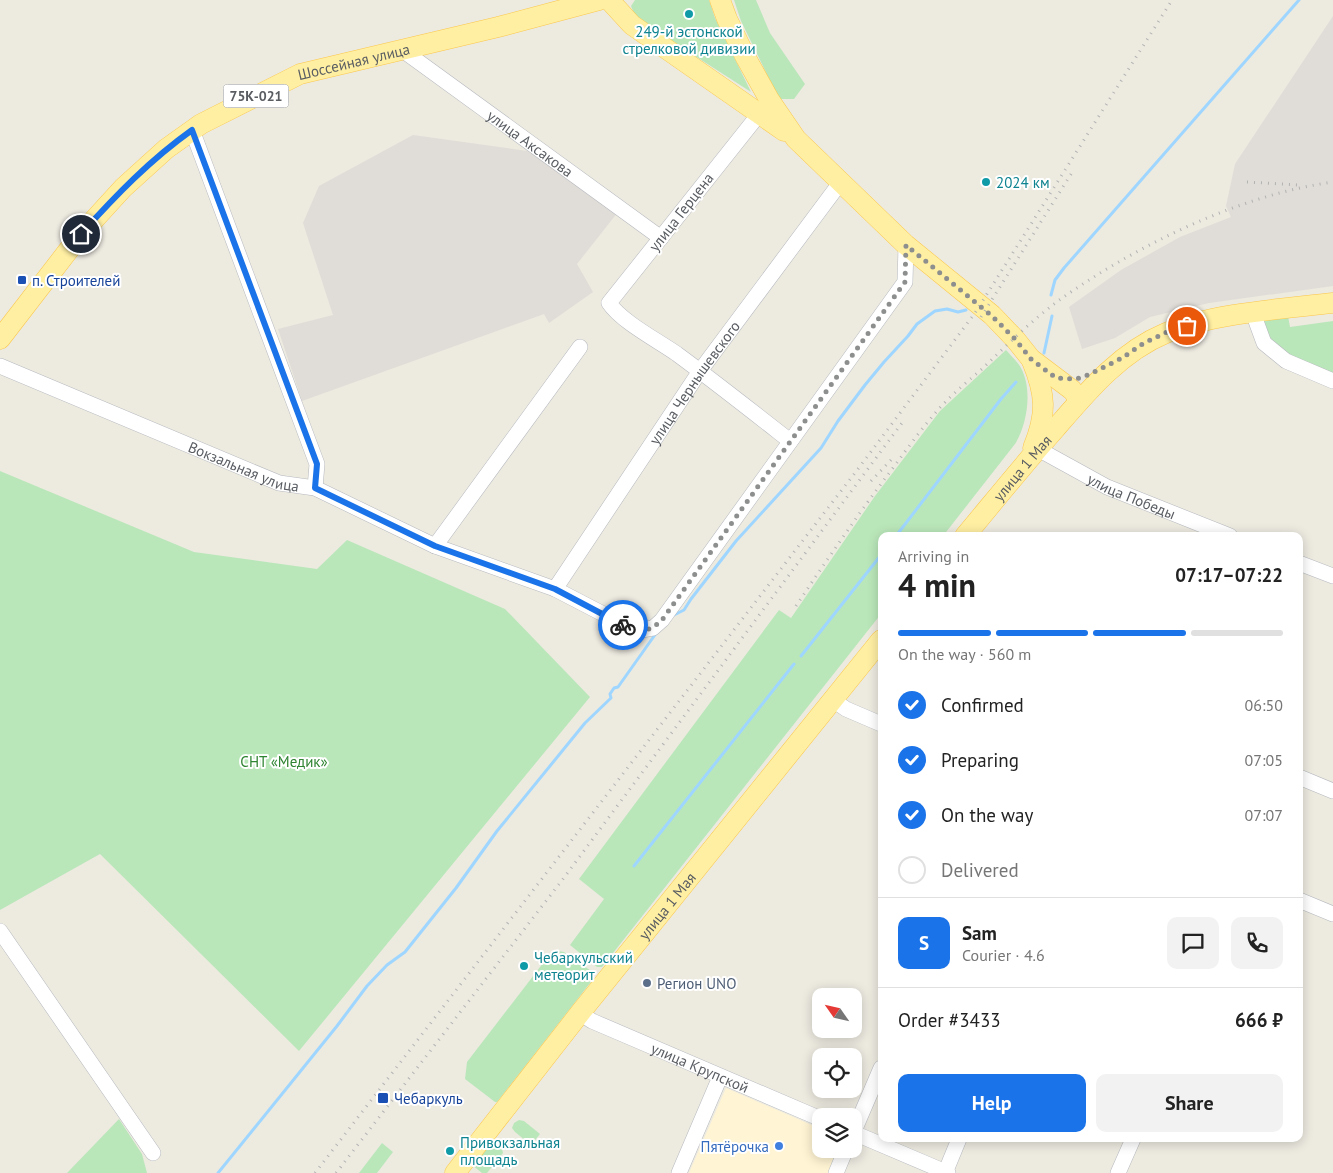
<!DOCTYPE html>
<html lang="en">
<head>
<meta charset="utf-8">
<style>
  :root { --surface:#fff; --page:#f2f2f2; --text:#222; --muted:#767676; --line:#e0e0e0; --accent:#1a73e8 }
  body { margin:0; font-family:"PT Sans",sans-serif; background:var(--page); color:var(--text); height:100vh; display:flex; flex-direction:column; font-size:19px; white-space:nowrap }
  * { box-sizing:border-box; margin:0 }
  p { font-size:16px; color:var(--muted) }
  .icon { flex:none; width:28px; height:28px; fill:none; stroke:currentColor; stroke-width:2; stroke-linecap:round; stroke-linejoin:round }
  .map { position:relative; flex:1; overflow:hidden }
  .side { position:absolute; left:878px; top:532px; width:425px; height:610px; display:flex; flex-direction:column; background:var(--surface); border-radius:10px; box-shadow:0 2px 12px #0003 }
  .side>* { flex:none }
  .needle { width:32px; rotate:304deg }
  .controls { position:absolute; left:812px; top:988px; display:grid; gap:10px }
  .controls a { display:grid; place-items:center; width:50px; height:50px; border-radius:10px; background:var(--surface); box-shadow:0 2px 12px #0003; font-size:25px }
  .pin { position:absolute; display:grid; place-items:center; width:42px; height:42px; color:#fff; margin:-21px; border:2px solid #fff; border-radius:50%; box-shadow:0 1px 5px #0007 }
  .courier { position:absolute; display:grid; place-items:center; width:50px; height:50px; margin:-25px; border:4px solid #1a73e8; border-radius:50%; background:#fff; color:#222; box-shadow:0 1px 6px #0007 }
  .headline em { font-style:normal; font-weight:700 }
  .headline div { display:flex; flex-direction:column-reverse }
  .headline { display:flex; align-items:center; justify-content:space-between; height:85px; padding:0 20px }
  h1 { font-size:32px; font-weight:700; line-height:38px }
  .bar { display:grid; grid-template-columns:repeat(4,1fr); gap:8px 5px; align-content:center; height:60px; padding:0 20px }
  .bar i { height:6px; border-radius:4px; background:var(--line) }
  .bar .on { background:var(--accent) }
  .bar p { grid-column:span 4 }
  .line { display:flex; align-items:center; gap:12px; padding:0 20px; border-top:1px solid var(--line) }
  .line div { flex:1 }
  .round { display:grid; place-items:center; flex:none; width:52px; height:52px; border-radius:10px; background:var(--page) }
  ol { padding:0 20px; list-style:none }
  li { display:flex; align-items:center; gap:15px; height:55px }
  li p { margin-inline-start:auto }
  li .icon { padding:5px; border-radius:50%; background:var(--accent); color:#fff; stroke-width:4 }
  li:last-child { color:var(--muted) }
  li i { width:28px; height:28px; border:2px solid var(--line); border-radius:50% }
  .button { display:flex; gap:10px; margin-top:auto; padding:10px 20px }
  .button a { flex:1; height:58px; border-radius:10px; background:var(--accent); color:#fff; font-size:20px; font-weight:700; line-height:58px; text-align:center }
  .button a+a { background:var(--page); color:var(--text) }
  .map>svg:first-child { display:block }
  .commercial { fill:#fff4d3 }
  .industrial { fill:#e0ddd8 }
  .green { fill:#bae7ba }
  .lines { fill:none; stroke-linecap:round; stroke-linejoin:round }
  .stream { stroke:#9ed6ff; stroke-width:3 }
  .minor-casing { stroke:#b6b9be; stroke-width:16 }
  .major-casing { stroke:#fbc74b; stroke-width:21 }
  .minor { stroke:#fff; stroke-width:15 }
  .major { stroke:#ffefa3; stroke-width:20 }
  .rail { stroke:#b2b3b3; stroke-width:3; stroke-dasharray:1 6; stroke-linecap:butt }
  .done { stroke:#8d8e8e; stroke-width:5; stroke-dasharray:0 9 }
  .route { stroke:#1a73e8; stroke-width:6 }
  .culture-dot { fill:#0f9aa8; stroke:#fff; stroke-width:2 }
  .transit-dot { fill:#1a4fb4; stroke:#fff; stroke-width:2 }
  .service-dot { fill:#5c6f8a; stroke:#fff; stroke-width:2 }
  .shop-dot { fill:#3f7fe0; stroke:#fff; stroke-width:2 }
  .labels { text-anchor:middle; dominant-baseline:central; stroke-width:4; stroke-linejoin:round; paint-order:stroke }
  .shield { fill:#fff; stroke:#8b8e91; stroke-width:1 }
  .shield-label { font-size:14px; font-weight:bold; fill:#595d62 }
  .culture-label { font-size:15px; fill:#0d838f; stroke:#fff; text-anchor:start }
  .street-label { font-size:15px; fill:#595d62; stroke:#fff }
  .transit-label { font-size:15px; fill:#164399; stroke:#fff; text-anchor:start }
  .park-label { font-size:15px; fill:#2e8431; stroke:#fff }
  .service-label { font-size:15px; fill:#4e5e75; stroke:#fff; text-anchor:start }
  .shop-label { font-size:15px; fill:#366cbe; stroke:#fff; text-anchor:end }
</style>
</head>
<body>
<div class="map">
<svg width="1333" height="1173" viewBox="0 0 1333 1173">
  <rect width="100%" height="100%" fill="#edeae0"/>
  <polygon class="commercial" points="726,1088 821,1129 821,1149 843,1149 832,1173 689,1173"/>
  <g class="industrial">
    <polygon points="1333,16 1333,286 1209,303 1150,317 1115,338 1082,349 1069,307 1121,270 1180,237 1231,217 1226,206 1235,164"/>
    <polygon points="413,135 527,151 618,212 577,264 593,292 549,323 544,314 302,401 278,329 333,315 303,223 319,186"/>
  </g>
  <g class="green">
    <polygon points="635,0 709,0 715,18 751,92 636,18 631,6"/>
    <polygon points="734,0 756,0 770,33 805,84 794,99 779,99 741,21"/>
    <polygon points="1288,316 1290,327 1333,321 1333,376 1288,357 1270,341 1261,321"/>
    <path d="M1006 350C1011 356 1018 362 1021 368 1033 390 1027 425 1015 444L943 536H881V614L602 967H597L570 945 604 899 579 879 779 610 791 618 875 496 940 411Z"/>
    <polygon points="0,471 194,552 317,569 347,540 505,609 590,697 299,1051 100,854 0,910"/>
    <polygon points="558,951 564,952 594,973 594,978 497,1102 495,1102 465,1079 467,1062 550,954"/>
    <polygon points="119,1119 142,1154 147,1173 67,1173"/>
    <polygon points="519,1120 524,1121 540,1134 531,1145 515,1132 512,1128 514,1123"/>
    <polygon points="494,1142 502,1149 503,1153 487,1173 482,1173 472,1165 490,1143"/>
    <polygon points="382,1143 393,1152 377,1173 359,1173"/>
  </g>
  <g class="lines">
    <g class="stream">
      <polyline points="1051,295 1055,280 1064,268 1299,0"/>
      <polyline points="1044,353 1052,316"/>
      <polyline points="896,536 1001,399 1016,382"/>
      <polyline points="672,616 684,610 691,599 736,541 821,448 838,421 865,385 884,362 908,336 917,324 935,311 947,309 958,312 966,310"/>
      <polyline points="801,656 881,555"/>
      <polyline points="634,866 794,664"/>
      <polyline points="218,1173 337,1026 367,986 387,965 405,952 456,888 497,831 585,723 611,698 610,694 614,688 618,687 657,632"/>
    </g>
    <defs>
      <g id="minor">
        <path id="s1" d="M401 49 661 238"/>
        <path d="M760 113 609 303C622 322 657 340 677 354 715 382 753 412 790 441"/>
        <polyline points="192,130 317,464 315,488"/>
        <polyline points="1253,313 1264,343 1286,361 1333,381"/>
        <path id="s2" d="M0 366 279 483 315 488 435 546 555 589 636 631 653 628 662 620 905 282 906 245"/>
        <path id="s3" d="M1038 449 1107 487 1230 536"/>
        <polyline points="435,546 580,347"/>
        <polyline points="1299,563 1333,576"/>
        <path id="s4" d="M555 589 700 371 840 183"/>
        <polyline points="833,700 846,709 881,724"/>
        <polyline points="1299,777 1333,791"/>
        <polyline points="1299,900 1333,914"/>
        <polyline points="0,931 153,1153"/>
        <path id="s5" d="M580 1013 592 1021 821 1119"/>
        <polyline points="854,1131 881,1068"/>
        <polyline points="854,1133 948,1173"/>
        <polyline points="679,1173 720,1077"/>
        <polyline points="836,1173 846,1149"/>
        <polyline points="945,1173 959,1139"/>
        <polyline points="1118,1173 1133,1139"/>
      </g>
      <g id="major">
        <polyline points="609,0 632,25 784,131"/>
        <polyline points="720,0 727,19 746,58 770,101 796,139 906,245 992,315 1015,339 1031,359 1072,390 1080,400"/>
        <path id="s6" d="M0 339 81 234 123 188 166 149 201 124 300 74 498 27 599 0"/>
        <path d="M1032 361C1046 395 1047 414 1033 448"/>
        <path id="s7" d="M965 536C995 500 1024 464 1055 429 1087 392 1120 352 1166 333 1213 313 1282 309 1333 303"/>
        <path id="s8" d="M455 1173 580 1013 881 640"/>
      </g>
    </defs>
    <use href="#minor" class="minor-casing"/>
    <use href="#major" class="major-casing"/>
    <use href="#minor" class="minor"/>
    <use href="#major" class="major"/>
    <g class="rail">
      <polyline points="1247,182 1299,185"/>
      <polyline points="981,317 1073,171"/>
      <polyline points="871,481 892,459"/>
      <path d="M796 606C828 558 861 510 896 464 909 446 923 427 938 410 951 395 967 382 982 369 1006 346 1031 321 1058 301 1135 246 1239 195 1333 182"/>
      <polyline points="315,1173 858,469 975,313 1172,0"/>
      <polyline points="336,1173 563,879 902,423"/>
    </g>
  </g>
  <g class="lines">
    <path class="done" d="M623 625C639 633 648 633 662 620L905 282 906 245 992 316 1015 339 1031 359 1056 378 1076 379 1088 375 1122 358 1144 343 1167 332 1187 326"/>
    <path class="route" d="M81 234C116 195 150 160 192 130L317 464 315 488 435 546 555 589 623 625"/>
  </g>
  <g class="culture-dot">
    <circle cx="689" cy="14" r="5"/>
    <circle cx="986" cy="182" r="5"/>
    <circle cx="524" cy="966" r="5"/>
    <circle cx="450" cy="1151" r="5"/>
  </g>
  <g class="transit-dot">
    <rect x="17" y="275" width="10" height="10" rx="2.5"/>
    <rect x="377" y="1092" width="12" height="12" rx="2.5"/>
  </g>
  <circle class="service-dot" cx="647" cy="983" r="5"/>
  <circle class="shop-dot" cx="779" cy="1146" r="5"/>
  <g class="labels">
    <rect class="shield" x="223.5" y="84.5" width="65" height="23" rx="4"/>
    <g class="shield-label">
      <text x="256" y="96">75К-021</text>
    </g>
    <g class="culture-label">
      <text x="689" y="31" text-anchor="middle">249-й эстонской<tspan x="689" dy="17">стрелковой дивизии</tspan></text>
      <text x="996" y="182">2024 км</text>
      <text x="534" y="957">Чебаркульский<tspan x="534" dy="17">метеорит</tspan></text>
      <text x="460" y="1142">Привокзальная<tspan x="460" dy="17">площадь</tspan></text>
    </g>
    <g class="street-label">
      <text stroke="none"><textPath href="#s6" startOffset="462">Шоссейная улица</textPath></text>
      <text stroke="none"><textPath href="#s1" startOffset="160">улица Аксакова</textPath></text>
      <text transform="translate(681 212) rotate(-52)">улица Герцена</text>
      <text stroke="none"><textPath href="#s4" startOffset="249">улица Чернышевского</textPath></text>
      <text stroke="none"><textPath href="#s2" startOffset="264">Вокзальная улица</textPath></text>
      <text stroke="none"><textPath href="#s7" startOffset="89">улица 1 Мая</textPath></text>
      <text stroke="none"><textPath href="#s3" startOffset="105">улица Победы</textPath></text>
      <text stroke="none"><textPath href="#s8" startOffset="341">улица 1 Мая</textPath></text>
      <text stroke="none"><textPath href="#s5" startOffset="132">улица Крупской</textPath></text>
    </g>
    <g class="transit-label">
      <text x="32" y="280">п. Строителей</text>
      <text x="394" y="1098">Чебаркуль</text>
    </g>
    <g class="park-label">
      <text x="284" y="761">СНТ «Медик»</text>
    </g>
    <g class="service-label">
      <text x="657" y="983">Регион UNO</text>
    </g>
    <g class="shop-label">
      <text x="769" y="1146">Пятёрочка</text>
    </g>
  </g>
</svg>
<div class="controls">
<a><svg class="needle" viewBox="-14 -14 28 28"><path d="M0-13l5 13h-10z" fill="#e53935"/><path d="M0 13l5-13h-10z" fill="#767676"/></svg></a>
<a><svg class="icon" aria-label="locate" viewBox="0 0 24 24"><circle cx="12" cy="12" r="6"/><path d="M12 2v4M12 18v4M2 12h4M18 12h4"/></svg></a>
<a><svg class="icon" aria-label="layers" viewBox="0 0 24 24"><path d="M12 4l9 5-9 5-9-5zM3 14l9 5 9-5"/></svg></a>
</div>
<div class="pin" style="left:1187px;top:326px;background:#ea580c"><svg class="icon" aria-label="bag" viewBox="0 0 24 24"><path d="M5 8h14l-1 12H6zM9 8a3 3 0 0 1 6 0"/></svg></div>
<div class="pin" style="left:81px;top:234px;background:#1f2937"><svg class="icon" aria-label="home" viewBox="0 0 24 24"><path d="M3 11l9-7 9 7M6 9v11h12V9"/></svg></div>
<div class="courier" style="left:623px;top:625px"><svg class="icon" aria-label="bike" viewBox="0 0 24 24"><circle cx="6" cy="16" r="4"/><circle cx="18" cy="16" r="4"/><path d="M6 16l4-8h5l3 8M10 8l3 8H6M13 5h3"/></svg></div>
<section class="side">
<div class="headline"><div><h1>4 min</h1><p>Arriving in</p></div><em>07:17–07:22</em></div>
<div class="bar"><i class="on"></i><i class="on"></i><i class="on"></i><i></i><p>On the way · 560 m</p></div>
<ol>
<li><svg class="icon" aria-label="check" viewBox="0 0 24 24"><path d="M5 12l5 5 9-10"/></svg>Confirmed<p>06:50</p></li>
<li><svg class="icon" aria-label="check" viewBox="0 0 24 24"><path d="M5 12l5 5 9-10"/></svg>Preparing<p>07:05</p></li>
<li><svg class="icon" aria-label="check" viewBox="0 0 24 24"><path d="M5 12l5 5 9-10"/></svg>On the way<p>07:07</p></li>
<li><i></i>Delivered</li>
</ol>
<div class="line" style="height:90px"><b class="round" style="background:var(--accent);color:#fff">S</b><div><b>Sam</b><p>Courier · 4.6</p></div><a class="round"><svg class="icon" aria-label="chat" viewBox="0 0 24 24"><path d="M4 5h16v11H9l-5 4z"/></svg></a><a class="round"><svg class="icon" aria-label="phone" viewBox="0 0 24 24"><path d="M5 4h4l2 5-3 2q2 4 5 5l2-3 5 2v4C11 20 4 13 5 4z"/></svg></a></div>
<div class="line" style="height:65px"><div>Order #3433</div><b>666 ₽</b></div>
<div class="button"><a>Help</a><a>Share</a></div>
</section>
</div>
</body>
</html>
